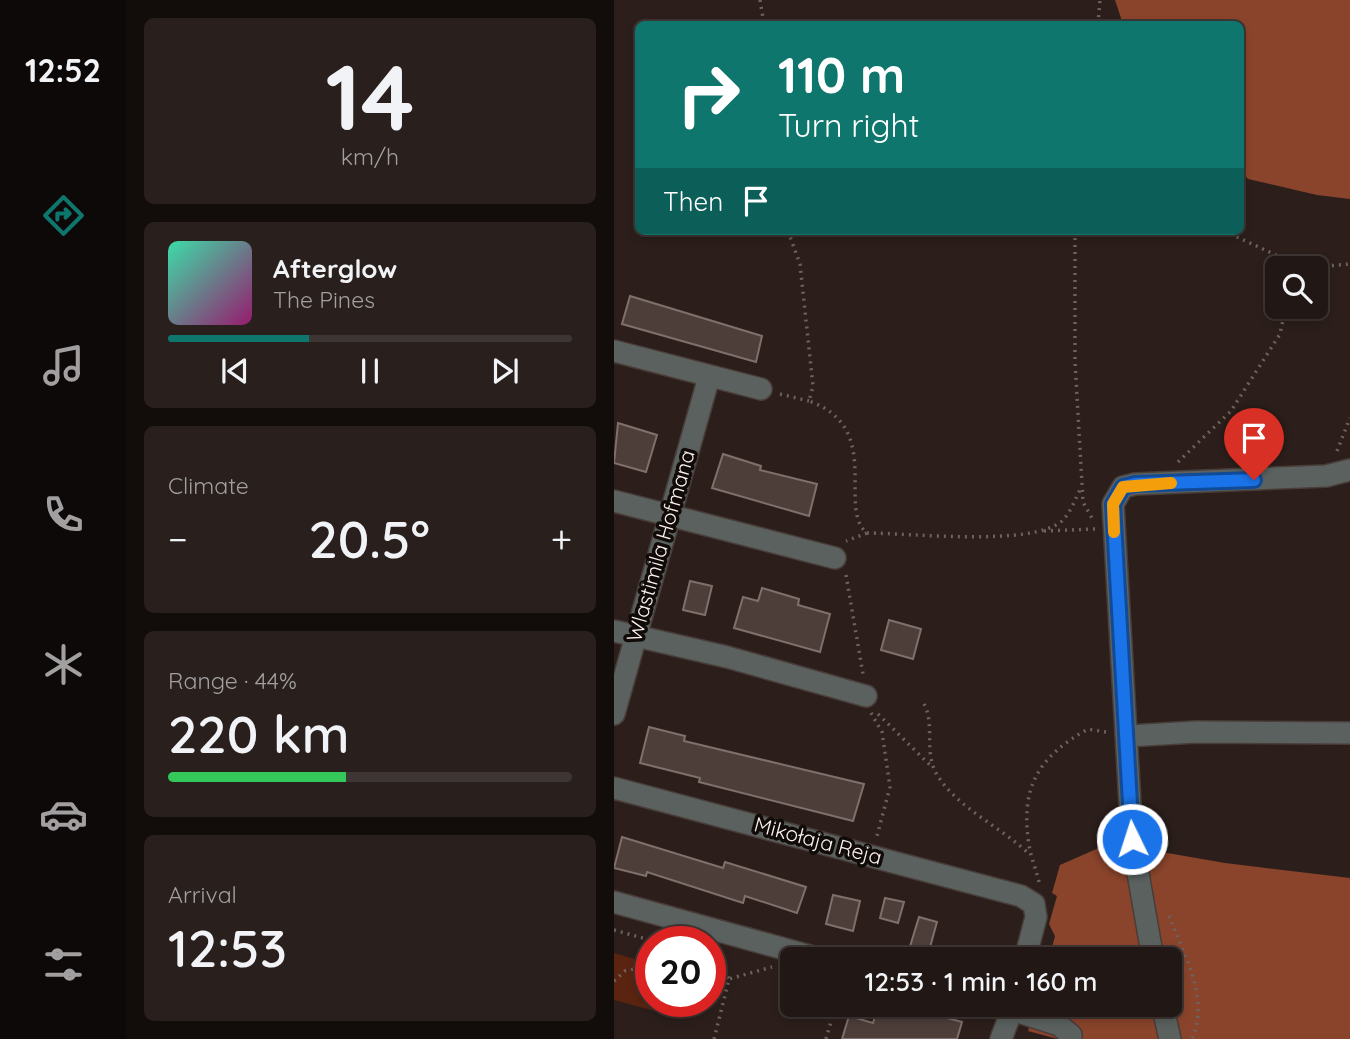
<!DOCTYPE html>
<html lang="en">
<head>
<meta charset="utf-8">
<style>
	body { margin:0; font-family:Quicksand,sans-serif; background:#29201d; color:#f1f3f6; height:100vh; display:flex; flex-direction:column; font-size:26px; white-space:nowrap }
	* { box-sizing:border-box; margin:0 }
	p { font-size:23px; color:#a29fa0 }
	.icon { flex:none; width:38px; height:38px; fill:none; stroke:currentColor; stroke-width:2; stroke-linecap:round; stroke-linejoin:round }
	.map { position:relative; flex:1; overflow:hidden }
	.sheet { display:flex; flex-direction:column; gap:18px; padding:18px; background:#120d0b; width:488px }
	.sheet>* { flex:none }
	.hud { position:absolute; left:21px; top:21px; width:609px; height:214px; border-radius:10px; box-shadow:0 4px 10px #0003,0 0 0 2px #3e3634; background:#0f766e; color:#fff; overflow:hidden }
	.buttons { position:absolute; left:651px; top:256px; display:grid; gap:14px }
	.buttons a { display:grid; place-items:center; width:63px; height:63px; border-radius:10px; background:#211714; box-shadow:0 4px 10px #0003,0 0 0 2px #3e3634; font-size:35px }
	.speed { position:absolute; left:21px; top:926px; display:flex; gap:14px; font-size:35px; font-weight:700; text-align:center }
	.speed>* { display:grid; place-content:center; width:91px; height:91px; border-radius:50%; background:#211714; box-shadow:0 4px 10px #0003,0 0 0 2px #3e3634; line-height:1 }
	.speed .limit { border:10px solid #d22; background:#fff; color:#111 }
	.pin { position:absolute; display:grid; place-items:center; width:60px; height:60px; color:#fff; margin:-72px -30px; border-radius:50% 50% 50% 0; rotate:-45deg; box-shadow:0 0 7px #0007 }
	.pin .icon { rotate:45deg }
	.me { position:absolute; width:77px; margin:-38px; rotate:356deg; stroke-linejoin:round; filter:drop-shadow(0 0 5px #0008) }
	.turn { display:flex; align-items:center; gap:24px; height:147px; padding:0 28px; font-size:32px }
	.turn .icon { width:91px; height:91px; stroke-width:2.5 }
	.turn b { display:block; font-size:49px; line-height:60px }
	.then { display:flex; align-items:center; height:66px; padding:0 28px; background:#0003; gap:14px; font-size:26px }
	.big { font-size:52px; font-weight:600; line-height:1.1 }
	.sheet .widget { flex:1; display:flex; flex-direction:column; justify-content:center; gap:10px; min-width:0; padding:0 24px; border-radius:10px; background:#29201d }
	.sheet .dial { align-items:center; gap:0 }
	.dial b { font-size:91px; line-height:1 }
	.song { display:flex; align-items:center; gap:21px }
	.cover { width:84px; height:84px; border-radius:10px; background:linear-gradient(135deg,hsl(160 70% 55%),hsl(320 70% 35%)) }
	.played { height:7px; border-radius:4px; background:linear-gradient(90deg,#0f766e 35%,#3e3634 35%) }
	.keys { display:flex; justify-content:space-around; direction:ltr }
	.heat { display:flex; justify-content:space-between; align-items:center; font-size:38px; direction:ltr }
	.charge { height:10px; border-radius:5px; background:linear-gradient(90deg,#34c759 44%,#3e3634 0) }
	.trip { position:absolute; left:166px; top:947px; width:402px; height:70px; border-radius:10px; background:#211714; box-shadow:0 4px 10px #0003,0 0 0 2px #3e3634; font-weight:600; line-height:70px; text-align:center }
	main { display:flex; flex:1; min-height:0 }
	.tabs { display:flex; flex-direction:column; width:126px; justify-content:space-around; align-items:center; background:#0d0908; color:#a29fa0 }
	.tabs .icon { width:49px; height:49px }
	.tabs .current { color:#0f766e }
	.tabs b { font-size:32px; color:#f1f3f6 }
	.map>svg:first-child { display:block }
</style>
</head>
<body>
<main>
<nav class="tabs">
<b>12:52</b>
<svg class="icon current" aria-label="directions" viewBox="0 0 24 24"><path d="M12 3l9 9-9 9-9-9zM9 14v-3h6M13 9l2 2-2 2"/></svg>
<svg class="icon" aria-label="music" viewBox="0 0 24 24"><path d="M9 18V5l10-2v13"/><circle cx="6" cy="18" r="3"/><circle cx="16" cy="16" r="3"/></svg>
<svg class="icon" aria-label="phone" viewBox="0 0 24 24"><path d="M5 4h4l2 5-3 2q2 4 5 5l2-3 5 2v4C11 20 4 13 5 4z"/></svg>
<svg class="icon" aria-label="climate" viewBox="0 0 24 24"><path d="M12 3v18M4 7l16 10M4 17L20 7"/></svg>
<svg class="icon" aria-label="car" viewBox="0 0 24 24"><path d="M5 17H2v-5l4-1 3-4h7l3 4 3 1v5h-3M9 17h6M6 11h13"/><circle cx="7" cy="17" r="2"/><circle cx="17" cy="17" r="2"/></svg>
<svg class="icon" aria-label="filters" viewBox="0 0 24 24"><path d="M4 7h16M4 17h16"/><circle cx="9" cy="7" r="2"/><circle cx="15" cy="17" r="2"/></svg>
</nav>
<section class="sheet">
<div class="widget dial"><b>14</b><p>km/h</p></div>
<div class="widget">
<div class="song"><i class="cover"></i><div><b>Afterglow</b><p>The Pines</p></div></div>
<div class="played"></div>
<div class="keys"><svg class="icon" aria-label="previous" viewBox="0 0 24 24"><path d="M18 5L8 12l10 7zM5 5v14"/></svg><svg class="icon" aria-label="pause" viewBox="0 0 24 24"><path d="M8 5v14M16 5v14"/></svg><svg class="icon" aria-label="next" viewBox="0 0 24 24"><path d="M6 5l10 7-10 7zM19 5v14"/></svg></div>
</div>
<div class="widget"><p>Climate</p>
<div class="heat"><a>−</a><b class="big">20.5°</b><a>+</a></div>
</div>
<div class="widget"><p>Range · 44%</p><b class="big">220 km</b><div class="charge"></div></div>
<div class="widget"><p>Arrival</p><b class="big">12:53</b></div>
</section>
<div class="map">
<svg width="736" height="1039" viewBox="0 0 736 1039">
	<rect width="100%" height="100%" fill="#2c1f1b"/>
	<!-- green -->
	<polygon fill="#5a2410" points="0,953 37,964 37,1001 56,1001 52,1014 0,1000"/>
	<!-- forest -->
	<g fill="#8a442b">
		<polygon points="501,0 736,0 736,199 703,195 634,179 627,171 626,24 509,24"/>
		<polygon points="496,843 611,863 736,878 736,1039 444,1039 414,1031 422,1005 556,1004 556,959 435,959 441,936 435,924 443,896 438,893 446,865"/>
	</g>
	<!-- building -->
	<g fill="#4d3e3a" stroke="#80706b" stroke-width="2">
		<polygon points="16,296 148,336 142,362 8,324"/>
		<polygon points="4,423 43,435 32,472 0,463"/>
		<polygon points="109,454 147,466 146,470 203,484 195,516 98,488"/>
		<polygon points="76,581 98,586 91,615 69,610"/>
		<polygon points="148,588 185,599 184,605 216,614 206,652 120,628 129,597 144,601"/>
		<polygon points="275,620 307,629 299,659 267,650"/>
		<polygon points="35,727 71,736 70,741 250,784 239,821 85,782 86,778 26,763"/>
		<polygon points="8,837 109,868 111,862 192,887 183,913 131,896 129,903 33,872 32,876 0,868"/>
		<polygon points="219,895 246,901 239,931 212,924"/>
		<polygon points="271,898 290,902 284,923 266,918"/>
		<polygon points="305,917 323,922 313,958 294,953"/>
		<polygon points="264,1007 302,1018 304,1010 348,1022 343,1039 228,1039 235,1016 259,1023"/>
	</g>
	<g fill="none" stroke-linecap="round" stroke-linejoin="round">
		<!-- minor casing -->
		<g stroke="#493d39" stroke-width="24">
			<g id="minor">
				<polyline points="0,351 147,389"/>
				<polyline points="0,501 221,558"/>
				<polyline points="0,631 113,657 252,696"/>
				<polyline points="0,714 95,377"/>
				<polyline points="514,736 582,732 736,733"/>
				<polyline points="0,788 407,896 420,904 422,917 411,959"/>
				<polyline points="0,902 207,959"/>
				<polyline points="539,959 518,839 499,504 509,487 521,484 712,476 736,470"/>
				<polyline points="372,1004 398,1010 399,1004"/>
				<polyline points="548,1004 556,1039"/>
				<polyline points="387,1039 398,1010 445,1025 457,1035 457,1039"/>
			</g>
		</g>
		<!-- path -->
		<g stroke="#6e625e" stroke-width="3.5" stroke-dasharray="2 5" stroke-linecap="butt">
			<polyline points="146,0 150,24"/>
			<polyline points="484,24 486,0"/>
			<path d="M174,231L186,264L199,386L195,401C271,428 222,508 253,533L232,541"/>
			<polyline points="461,231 461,361 469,502 479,520"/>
			<polyline points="610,231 690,268"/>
			<polyline points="690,268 736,264"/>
			<polyline points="166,394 195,401"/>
			<polyline points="723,451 736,418"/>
			<polyline points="564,462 617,411 666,334 672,306"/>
			<polyline points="430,531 481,529"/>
			<path d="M253,533C296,533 418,547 448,521C457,512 461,499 467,488"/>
			<polyline points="232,575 249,674"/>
			<path d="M310,704C321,724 310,751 322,773C342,808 388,827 416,855"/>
			<polyline points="257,713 268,732 276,787 263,836"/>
			<polyline points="264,714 318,767"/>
			<path d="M425,882C422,869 417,858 415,845C406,787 424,757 474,729L492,732"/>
			<path d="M555,916C570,955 596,999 578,1039"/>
			<polyline points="0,930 43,942"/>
			<polyline points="96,957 103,959 115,979 96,981"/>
			<polyline points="0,981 11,971 37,965"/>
			<polyline points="100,1039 115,979 158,967"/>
			<polyline points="212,1039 222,1004"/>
		</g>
		<!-- minor -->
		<use href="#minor" stroke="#5a615f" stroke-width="21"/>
	</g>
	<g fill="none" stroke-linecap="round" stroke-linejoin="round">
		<!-- route casing -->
		<g stroke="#114b97" stroke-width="18">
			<polyline id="route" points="518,839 499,504 509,487 521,484 640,480"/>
		</g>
		<!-- route -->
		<use href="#route" stroke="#1a73e8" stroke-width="12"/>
		<!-- slow -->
		<polyline stroke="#f59e0b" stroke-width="12" points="500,532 499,504 509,487 557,483"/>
	</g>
	<g text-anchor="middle" stroke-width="7" stroke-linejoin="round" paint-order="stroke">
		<!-- street labels -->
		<g font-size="21" fill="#fbf2ef" stroke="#100b09">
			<text transform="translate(47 546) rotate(-74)" y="7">Wlastimila Hofmana</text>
			<text transform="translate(204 841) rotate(15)" y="7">Mikołaja Reja</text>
		</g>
	</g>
</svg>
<div class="buttons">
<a><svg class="icon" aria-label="search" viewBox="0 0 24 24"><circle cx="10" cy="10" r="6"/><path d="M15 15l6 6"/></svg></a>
</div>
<div class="speed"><div class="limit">20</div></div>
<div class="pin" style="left:640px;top:480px;background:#d93025"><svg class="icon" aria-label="arrive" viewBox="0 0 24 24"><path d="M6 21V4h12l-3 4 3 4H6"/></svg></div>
<svg class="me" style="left:518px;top:839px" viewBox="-20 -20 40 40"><circle r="17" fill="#1a73e8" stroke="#fff" stroke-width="3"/><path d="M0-11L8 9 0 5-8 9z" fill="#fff"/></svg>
<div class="trip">12:53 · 1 min · 160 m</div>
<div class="hud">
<div class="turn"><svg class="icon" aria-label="right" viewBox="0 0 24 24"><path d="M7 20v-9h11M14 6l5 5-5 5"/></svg><div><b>110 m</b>Turn right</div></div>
<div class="then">Then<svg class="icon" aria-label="arrive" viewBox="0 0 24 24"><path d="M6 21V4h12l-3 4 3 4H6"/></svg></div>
</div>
</div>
</main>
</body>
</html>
